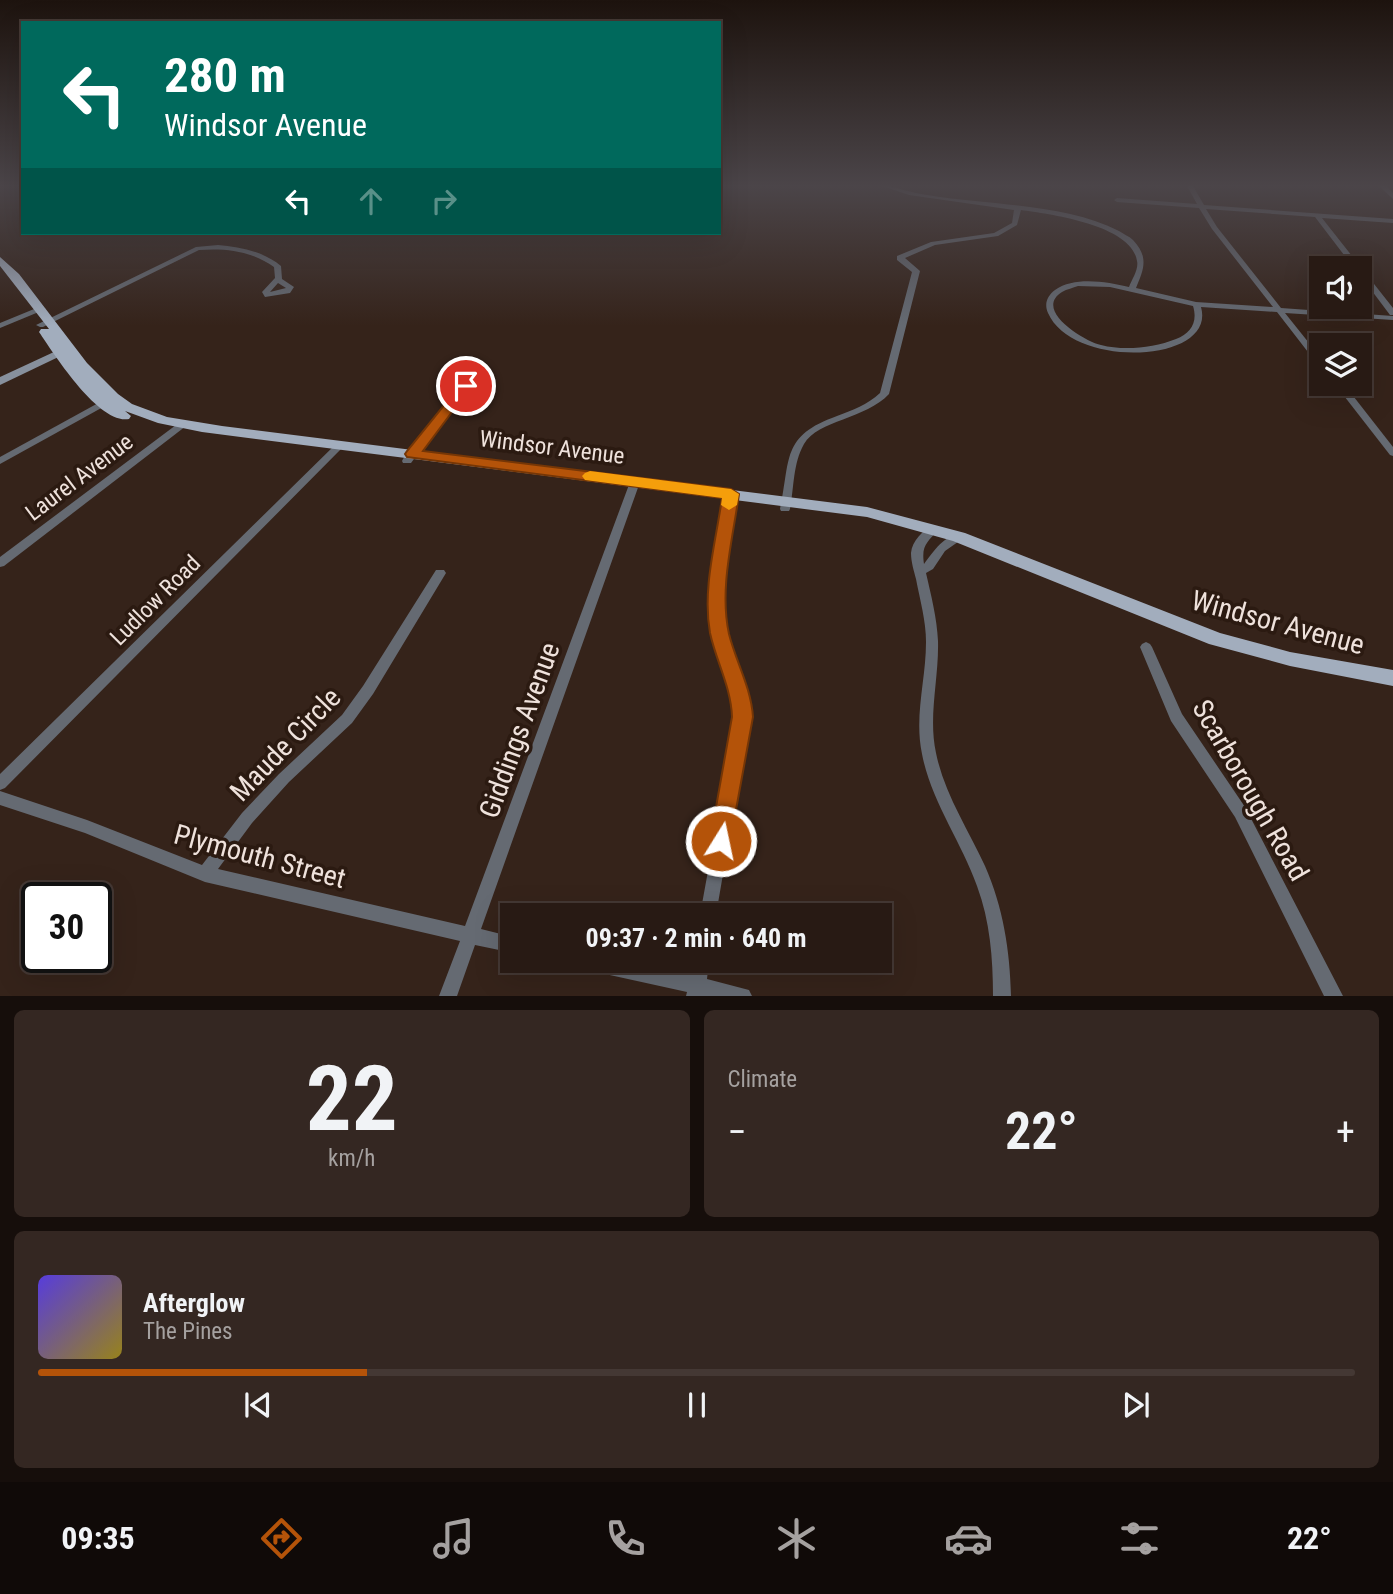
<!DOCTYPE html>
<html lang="en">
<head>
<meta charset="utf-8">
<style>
	body { margin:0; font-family:"Roboto Condensed",sans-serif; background:#342722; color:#f1f3f6; height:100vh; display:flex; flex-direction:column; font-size:26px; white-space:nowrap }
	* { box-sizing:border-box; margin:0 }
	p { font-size:23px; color:#a5a1a0 }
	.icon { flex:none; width:38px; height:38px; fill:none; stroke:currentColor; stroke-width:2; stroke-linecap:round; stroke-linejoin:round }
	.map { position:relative; height:996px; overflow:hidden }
	.side { display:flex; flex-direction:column; gap:14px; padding:14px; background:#160e0b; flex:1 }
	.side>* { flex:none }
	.top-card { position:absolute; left:21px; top:21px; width:700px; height:214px; border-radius:0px; box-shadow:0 7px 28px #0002,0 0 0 2px #443834; background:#00695c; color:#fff; overflow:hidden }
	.tools { position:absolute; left:1309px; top:256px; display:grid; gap:14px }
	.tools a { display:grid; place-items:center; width:63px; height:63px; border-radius:0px; background:#281a14; box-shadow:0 7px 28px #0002,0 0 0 2px #443834; font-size:35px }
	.speed { position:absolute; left:21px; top:882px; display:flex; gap:14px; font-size:35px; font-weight:700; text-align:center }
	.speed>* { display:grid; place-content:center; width:91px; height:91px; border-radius:50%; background:#281a14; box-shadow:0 7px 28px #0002,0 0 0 2px #443834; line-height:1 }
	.speed .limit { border:4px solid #111; border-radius:10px; background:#fff; color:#111 }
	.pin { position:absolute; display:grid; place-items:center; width:60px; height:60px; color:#fff; margin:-30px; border:4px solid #fff; border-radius:50%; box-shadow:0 2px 7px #0007 }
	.me { position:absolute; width:77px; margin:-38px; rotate:10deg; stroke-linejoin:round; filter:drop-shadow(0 0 5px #0008) }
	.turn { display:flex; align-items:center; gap:24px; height:147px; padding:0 28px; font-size:32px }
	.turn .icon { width:91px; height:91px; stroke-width:2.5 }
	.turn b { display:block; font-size:49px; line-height:60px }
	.lanes { display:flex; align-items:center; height:66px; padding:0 28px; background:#0003; justify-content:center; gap:35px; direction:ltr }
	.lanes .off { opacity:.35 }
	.big { font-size:52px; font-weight:700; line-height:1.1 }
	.side .card { flex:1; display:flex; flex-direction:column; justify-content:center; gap:10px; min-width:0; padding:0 24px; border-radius:10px; background:#342722 }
	.side .dial { align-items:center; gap:0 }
	.dial b { font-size:91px; line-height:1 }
	.song { display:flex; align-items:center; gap:21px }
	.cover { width:84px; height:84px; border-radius:10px; background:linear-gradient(135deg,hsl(250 70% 55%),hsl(50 70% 35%)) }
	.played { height:7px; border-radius:4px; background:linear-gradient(90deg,#b45309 25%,#443834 25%) }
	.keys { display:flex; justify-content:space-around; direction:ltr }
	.heat { display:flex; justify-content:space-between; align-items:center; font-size:38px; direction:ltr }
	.side .tiles { flex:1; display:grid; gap:14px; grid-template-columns:1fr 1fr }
	.card:last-child { grid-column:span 2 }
	.trip { position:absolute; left:500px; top:903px; width:392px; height:70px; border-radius:0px; background:#281a14; box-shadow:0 7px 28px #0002,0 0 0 2px #443834; font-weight:700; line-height:70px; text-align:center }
	.dock { display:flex; height:112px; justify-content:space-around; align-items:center; background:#100a08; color:#a5a1a0 }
	.dock .icon { width:49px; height:49px }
	.dock .current { color:#b45309 }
	.dock b { font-size:32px; color:#f1f3f6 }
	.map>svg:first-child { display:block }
</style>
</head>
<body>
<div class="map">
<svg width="1393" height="996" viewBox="0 0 1393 996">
	<rect width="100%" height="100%" fill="#35231a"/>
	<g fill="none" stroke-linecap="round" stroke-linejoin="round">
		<!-- minor -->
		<g fill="#656a72" fill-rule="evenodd">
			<path d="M882,186C892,186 899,189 908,191C918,194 930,195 940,197C996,205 1069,205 1119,231C1123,234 1129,236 1133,240C1149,257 1144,269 1136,288L1196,302L1273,307L1212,229L1199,208L1117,202L1114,200L1117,198L1197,204L1187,186H1193L1204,205L1393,219V223L1322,218L1393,308V315H1390L1360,275V268H1354L1315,217L1206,209L1217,227L1281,308L1393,316V320L1285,313L1321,358V366L1318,365L1277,312L1201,307C1217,363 1073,370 1048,313C1044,304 1047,296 1055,290C1075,276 1107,282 1129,287C1132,279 1139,269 1137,261C1132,225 1050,214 1021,210L1017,225L998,236L935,245L905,258L920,271L889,394C866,419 818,420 804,444C793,463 794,488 790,509L789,511H781L780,509C791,458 781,436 837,416C853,410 867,405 880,393L912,272L897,260V256L931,242L994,233L1012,223L1014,210L909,195ZM1078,286L1110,287L1193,306C1198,322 1191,333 1176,339C1153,348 1124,351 1101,345C1084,341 1033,310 1062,292C1067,289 1073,288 1078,286Z"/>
			<polygon points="1379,186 1386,186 1393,193 1393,199"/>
			<path d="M218,245C240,247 263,251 281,266L282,279L294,287L290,293L265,297L262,292L275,278L274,267C252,251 226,248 199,250L43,327H40L36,325L196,247ZM278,283L286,288L270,292Z"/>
			<polygon points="39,307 42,307 46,309 0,328 0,323"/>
			<path d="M479,380L492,387L489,396L474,401L465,399L456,403L411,463H403L402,461L403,459L450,399L456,396L459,385ZM478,386L483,388L482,392L474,395L465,393L466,389Z"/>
			<polygon points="1334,383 1343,383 1393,447 1393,456 1390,455"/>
			<polygon points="111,396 114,397 116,399 114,401 0,464 0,457"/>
			<polygon points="183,421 188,424 186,426 4,566 0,567 0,557 180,422"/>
			<polygon points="340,442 345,445 343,447 5,788 0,790 0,774 337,443"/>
			<polygon points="635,479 640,482 481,929 513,937 513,953 475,945 457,996 439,996 460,941 205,882 85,833 0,805 0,791 87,820 202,865 242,813 279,774 342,715 363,686 436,570 444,570 446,573 373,694 352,723 289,782 252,823 218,869 465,926 630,482"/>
			<path d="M731,491L736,494C728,540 716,588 726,634C732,662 746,688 750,717L716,915H700L736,717C733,688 719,662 714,633C705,587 717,539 726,494Z"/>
			<path d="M933,525L938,529C928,543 921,544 924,564C934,551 945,533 963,534L965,537L945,551L933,569L926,573C931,595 937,618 938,641C939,679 928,716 936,753C944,793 968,829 985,866C1003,907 1010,950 1011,996H993C993,958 990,921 977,886C961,841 931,801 922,754C914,716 926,680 926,642C926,621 920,600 916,579C914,571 911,562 911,553C912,541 923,530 933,525Z"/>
			<polygon points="1146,642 1150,644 1152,647 1182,714 1245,807 1343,996 1324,996 1235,817 1171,721 1140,647 1142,644"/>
			<polygon points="578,961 624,961 690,975 693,961 709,961 707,979 749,990 752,996 686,996 687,992 587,970 581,967"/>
		</g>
		<!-- secondary -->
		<polygon fill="#87909d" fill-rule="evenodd" points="69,345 73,346 73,350 0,385 0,377"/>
		<!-- primary -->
		<path fill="#a2adbd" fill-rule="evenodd" d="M0,257L19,274L87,363L118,394L132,404L167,417L222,426L867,507L965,533L1220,633L1290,652L1393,670V686L1290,666L1209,644L953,541L867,517L202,432L158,423L125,411L131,416L129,419C99,425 54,354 39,332L41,329H49L0,266Z"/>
	</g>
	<!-- sky -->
	<linearGradient id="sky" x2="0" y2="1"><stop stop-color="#1d130e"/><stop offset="0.57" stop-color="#4b4549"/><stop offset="1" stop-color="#4b4549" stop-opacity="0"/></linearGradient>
	<rect width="1393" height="326" fill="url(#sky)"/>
	<!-- route -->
	<path fill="#b45309" stroke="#753606" stroke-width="2" d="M466,381L472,386L467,391L470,397L458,404L423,451L731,489L739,494C733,538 719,589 729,634C736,662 751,687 753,717L729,848L721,851L713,848L710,841L732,717C731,687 716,661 710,633C702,589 716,541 722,498L407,457L405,454L407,451L449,399L455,395V387Z"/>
	<!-- slow -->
	<polygon fill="#f59e0b" points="590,471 731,489 739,494 737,505 729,510 721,505 722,498 585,480 582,476 585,473"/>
	<g text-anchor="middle" stroke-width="7" stroke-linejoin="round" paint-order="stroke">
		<!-- street labels -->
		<g font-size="23" fill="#efe2dc" stroke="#2b1a11">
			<text transform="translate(552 447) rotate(7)" y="8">Windsor Avenue</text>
			<text transform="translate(79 477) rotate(-37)" y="8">Laurel Avenue</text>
			<text transform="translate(155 600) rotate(-45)" y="8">Ludlow Road</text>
		</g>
		<!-- near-street labels -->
		<g font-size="28" fill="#efe2dc" stroke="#2b1a11">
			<text transform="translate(1278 622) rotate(15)" y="10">Windsor Avenue</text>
			<text transform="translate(519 730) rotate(-70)" y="10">Giddings Avenue</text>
			<text transform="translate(285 744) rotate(-46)" y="10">Maude Circle</text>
			<text transform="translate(1251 790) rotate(60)" y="10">Scarborough Road</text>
			<text transform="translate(260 856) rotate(15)" y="10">Plymouth Street</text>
		</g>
	</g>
</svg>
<div class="tools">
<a><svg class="icon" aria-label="sound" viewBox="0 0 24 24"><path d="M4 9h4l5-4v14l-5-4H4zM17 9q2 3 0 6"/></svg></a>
<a><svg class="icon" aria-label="layers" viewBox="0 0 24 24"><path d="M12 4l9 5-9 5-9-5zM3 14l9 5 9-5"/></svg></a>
</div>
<div class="speed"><div class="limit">30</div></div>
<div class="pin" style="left:466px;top:386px;background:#d93025"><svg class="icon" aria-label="arrive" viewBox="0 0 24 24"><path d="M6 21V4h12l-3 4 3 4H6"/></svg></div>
<svg class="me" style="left:721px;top:841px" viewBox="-20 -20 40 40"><circle r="17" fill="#b45309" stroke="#fff" stroke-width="3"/><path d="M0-11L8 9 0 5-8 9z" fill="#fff"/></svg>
<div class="trip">09:37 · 2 min · 640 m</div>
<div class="top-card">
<div class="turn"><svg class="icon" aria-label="left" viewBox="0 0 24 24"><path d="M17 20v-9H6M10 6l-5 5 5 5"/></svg><div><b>280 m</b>Windsor Avenue</div></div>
<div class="lanes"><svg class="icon" aria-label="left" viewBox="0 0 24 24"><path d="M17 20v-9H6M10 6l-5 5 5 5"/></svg><svg class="icon off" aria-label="ahead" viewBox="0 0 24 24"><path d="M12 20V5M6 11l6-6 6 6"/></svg><svg class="icon off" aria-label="right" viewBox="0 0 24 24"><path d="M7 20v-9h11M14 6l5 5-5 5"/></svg></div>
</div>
</div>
<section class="side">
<div class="tiles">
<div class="card dial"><b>22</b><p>km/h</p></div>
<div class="card"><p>Climate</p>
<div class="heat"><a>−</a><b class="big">22°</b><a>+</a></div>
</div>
<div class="card">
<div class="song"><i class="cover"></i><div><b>Afterglow</b><p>The Pines</p></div></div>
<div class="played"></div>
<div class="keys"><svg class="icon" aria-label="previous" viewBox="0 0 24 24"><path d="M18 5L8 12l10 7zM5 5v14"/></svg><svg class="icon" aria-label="pause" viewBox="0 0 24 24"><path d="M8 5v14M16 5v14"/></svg><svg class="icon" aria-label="next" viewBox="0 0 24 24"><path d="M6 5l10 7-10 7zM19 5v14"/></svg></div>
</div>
</div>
</section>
<nav class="dock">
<b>09:35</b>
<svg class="icon current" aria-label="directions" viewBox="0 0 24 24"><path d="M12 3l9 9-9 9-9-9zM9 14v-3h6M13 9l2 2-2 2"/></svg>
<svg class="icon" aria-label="music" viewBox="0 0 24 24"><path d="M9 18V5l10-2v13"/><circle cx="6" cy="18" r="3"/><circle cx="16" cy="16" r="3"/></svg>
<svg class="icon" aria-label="phone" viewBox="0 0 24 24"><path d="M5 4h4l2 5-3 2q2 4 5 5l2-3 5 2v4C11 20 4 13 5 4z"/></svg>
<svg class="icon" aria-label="climate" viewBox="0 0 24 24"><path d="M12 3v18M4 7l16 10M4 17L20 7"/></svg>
<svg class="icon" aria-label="car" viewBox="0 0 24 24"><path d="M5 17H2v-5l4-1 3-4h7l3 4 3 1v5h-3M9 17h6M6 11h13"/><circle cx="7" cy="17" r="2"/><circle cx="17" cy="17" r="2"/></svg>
<svg class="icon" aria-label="filters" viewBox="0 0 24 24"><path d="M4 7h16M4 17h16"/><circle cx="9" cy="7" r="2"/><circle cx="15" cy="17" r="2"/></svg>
<b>22°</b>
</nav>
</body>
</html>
